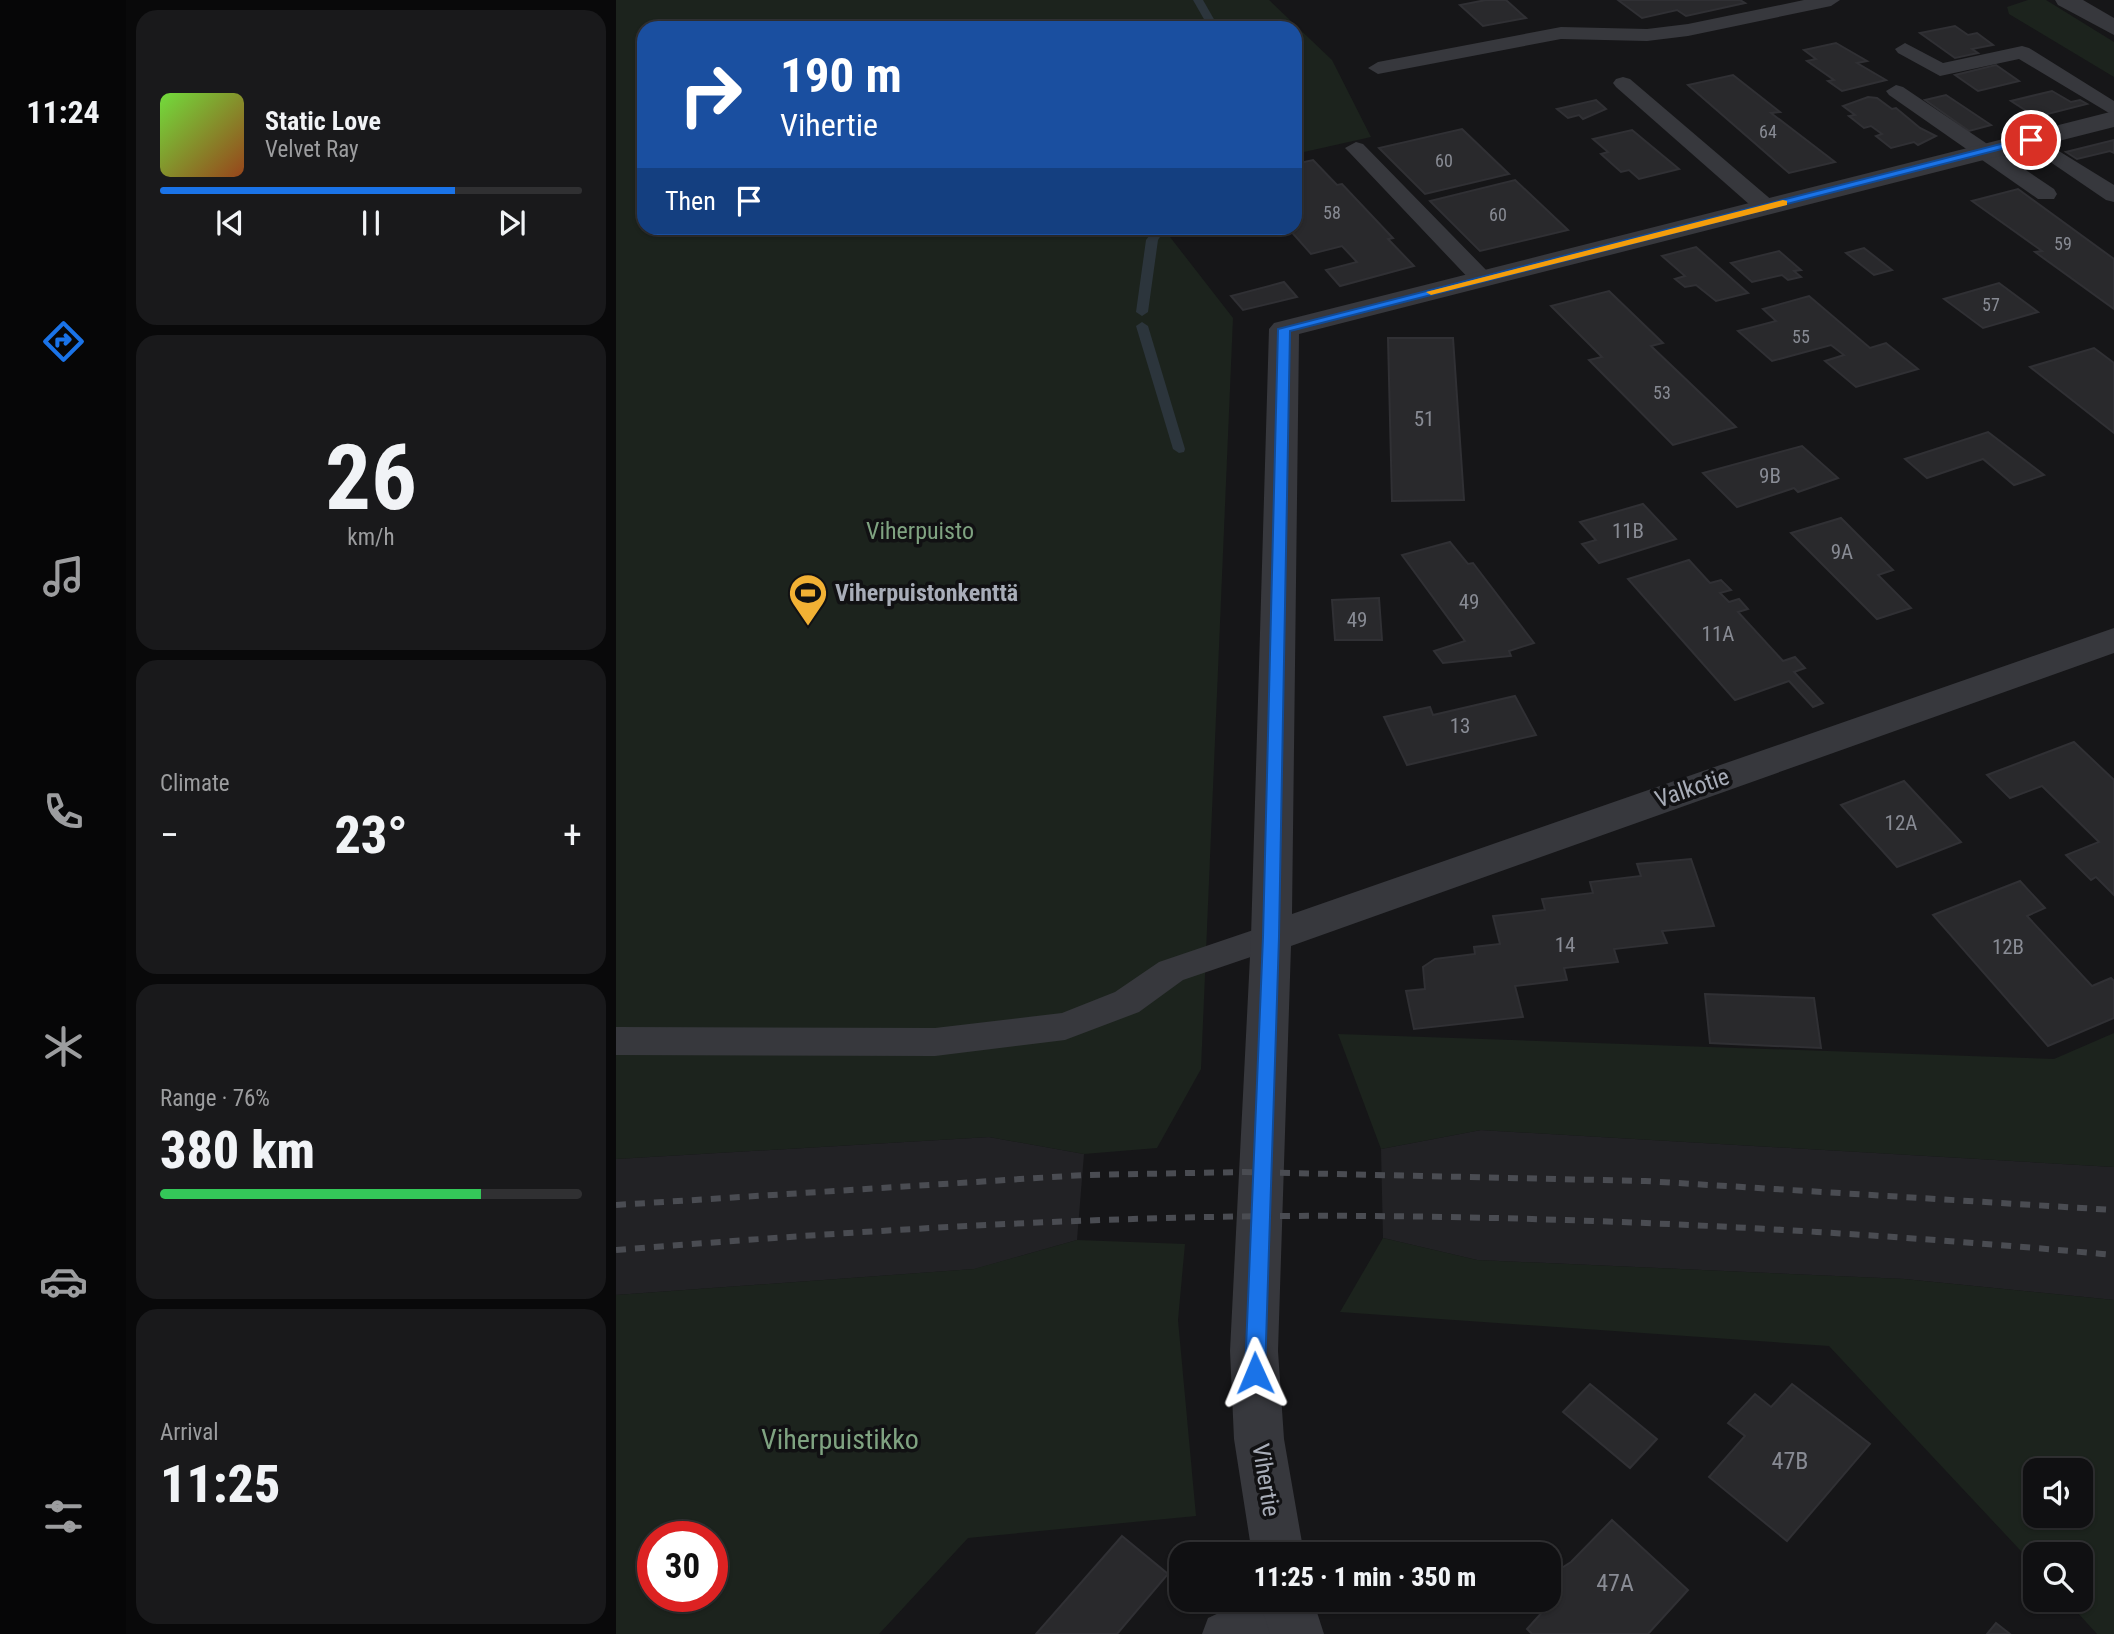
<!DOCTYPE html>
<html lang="en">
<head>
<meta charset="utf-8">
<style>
	body { margin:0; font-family:"Roboto Condensed",sans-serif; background:#19191b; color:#f1f3f6; height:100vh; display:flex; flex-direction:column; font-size:26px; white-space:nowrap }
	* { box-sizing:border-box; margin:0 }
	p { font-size:23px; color:#9c9d9f }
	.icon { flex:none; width:38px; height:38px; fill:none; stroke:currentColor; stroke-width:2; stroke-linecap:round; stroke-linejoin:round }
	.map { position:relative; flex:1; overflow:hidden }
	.drawer { display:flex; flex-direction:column; gap:10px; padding:10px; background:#09090a; width:490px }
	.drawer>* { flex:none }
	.banner { position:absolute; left:21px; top:21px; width:665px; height:214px; border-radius:21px; box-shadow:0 2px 5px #0004,0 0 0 2px #303032; background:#1a4fa0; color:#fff; overflow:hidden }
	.tools { position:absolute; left:1407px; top:1458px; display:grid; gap:14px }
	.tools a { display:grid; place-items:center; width:70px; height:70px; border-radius:14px; background:#101012; box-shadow:0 2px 5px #0004,0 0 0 2px #303032; font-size:35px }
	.speed { position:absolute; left:21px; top:1521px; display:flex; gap:14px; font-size:35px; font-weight:700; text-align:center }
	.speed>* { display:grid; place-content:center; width:91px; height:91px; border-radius:50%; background:#101012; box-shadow:0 2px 5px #0004,0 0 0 2px #303032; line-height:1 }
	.speed .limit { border:10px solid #d22; background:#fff; color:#111 }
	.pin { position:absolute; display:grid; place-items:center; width:60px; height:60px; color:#fff; margin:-30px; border:4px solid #fff; border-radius:50%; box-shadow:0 2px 7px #0007 }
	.me { position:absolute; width:77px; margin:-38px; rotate:359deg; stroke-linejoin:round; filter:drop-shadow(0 0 5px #0008) }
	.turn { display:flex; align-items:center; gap:24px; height:147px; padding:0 28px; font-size:32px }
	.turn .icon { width:91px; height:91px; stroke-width:2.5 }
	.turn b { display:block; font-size:49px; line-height:60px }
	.then { display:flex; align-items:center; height:66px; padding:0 28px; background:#0003; gap:14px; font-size:26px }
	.big { font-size:52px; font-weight:800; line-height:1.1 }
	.drawer .widget { flex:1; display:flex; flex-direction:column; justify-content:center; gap:10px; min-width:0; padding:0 24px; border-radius:21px; background:#19191b }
	.drawer .dial { align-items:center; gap:0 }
	.dial b { font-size:91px; line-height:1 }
	.song { display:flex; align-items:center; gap:21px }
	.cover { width:84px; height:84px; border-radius:10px; background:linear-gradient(135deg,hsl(100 70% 55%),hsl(20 70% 35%)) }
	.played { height:7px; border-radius:4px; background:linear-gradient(90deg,#1a73e8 70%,#303032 70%) }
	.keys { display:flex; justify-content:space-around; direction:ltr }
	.heat { display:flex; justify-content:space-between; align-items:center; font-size:38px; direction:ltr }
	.charge { height:10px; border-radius:5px; background:linear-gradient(90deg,#34c759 76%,#303032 0) }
	.trip { position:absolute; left:553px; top:1542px; width:392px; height:70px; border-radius:21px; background:#101012; box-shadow:0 2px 5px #0004,0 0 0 2px #303032; font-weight:800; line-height:70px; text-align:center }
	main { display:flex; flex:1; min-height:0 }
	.menu { display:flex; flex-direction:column; width:126px; justify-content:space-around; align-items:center; background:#060607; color:#9c9d9f }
	.menu .icon { width:49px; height:49px }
	.menu .on { color:#1a73e8 }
	.menu b { font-size:32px; color:#f1f3f6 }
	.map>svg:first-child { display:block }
</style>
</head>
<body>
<main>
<nav class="menu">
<b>11:24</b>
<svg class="icon on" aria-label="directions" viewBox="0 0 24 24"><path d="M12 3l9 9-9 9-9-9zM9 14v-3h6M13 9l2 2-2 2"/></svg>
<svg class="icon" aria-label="music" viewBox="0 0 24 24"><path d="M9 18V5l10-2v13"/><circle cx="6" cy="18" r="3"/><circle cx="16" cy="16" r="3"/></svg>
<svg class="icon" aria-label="phone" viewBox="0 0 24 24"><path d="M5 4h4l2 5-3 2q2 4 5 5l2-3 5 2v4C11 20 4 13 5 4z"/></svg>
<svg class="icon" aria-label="climate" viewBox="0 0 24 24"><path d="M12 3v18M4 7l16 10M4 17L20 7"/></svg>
<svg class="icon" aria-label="car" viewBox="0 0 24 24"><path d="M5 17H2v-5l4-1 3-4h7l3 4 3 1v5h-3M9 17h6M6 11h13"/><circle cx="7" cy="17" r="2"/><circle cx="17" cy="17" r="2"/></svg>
<svg class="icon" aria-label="filters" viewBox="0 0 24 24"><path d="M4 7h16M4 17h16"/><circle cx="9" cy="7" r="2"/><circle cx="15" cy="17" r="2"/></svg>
</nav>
<section class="drawer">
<div class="widget">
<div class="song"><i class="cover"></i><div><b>Static Love</b><p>Velvet Ray</p></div></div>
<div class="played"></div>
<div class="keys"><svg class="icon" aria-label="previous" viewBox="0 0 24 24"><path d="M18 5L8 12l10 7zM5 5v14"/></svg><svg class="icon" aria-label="pause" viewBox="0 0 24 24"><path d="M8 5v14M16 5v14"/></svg><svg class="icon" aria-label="next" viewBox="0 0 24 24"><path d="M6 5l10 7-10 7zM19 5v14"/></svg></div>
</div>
<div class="widget dial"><b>26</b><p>km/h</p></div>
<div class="widget"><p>Climate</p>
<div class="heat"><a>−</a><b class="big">23°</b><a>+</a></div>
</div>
<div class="widget"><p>Range · 76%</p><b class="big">380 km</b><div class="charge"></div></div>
<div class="widget"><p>Arrival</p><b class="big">11:25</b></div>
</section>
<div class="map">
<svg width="1498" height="1634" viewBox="0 0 1498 1634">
	<rect width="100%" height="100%" fill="#161618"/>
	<!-- built -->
	<g fill="#222225">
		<polygon points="865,1130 1498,1167 1498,1300 1288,1279 861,1260 767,1238 765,1149"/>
		<polygon points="373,1137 468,1154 461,1240 359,1269 0,1295 0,1159"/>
	</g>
	<!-- green -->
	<g fill="#1c231d" fill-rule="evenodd">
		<polygon points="0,0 653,0 716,60 755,137 679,154 679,28 28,28 28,228 547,228 617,318 585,1069 541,1148 468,1154 373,1137 0,1159"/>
		<polygon points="1412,0 1430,0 1498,42 1498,77 1393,14 1391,7"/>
		<polygon points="1498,1033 1498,1167 865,1130 765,1149 722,1034 1438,1059"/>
		<path d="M767,1238L861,1260L1288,1279L1498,1300V1634H1481L1450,1600H1465V1554H1419V1566L1213,1346L724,1312ZM1419,1470H1465V1516H1419Z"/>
		<path d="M461,1240L569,1244L562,1320L580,1516L352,1538L263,1634H0V1295L358,1269ZM37,1536H96V1596H37Z"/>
	</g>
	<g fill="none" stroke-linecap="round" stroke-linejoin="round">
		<!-- stream -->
		<g fill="#2c353c" fill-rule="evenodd">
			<polygon points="577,0 587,0 603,28 593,28"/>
			<polygon points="539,228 550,228 542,240 532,312 526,316 520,312 530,240"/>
			<polygon points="526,322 532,326 569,449 568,452 563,453 557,449 520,326"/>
		</g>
	</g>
	<!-- building -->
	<g fill="#29292c" stroke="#303034" stroke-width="2">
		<polygon points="870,0 890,0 910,18 867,26 844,5"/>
		<polygon points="1002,0 1124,0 1129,3 1070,16 1061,10 1026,18"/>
		<polygon points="1339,26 1352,35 1361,33 1377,45 1356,49 1362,53 1339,58 1304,33"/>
		<polygon points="1220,43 1251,61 1241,63 1270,80 1226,91 1212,81 1218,80 1191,61 1200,59 1188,50"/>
		<polygon points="1380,65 1403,81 1362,91 1339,75"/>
		<polygon points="1117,75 1164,112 1155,113 1219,162 1173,173 1072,85"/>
		<polygon points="1436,91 1455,102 1464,100 1471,104 1420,117 1395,101"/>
		<polygon points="1330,95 1375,125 1353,131 1309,100"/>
		<polygon points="1252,97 1261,98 1276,109 1280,108 1304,128 1320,136 1302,145 1298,142 1275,148 1260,136 1266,134 1255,126 1248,128 1233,116 1239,115 1227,106"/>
		<polygon points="980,100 990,109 967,119 963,115 952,118 941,109"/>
		<polygon points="846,129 893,174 809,194 763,148"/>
		<polygon points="1016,130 1063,169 1023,179 1013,170 1005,172 985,154 992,152 977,139"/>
		<polygon points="1498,140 1498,153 1494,151 1461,159 1450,152"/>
		<polygon points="697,160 721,185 726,184 777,238 772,239 798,266 724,286 710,270 741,262 726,246 695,254 672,228 679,228 679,198 682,197 679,194 679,164"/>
		<polygon points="899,180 952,230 864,251 814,201"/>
		<polygon points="1402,189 1498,259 1498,309 1419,252 1426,251 1356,201"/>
		<polygon points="1080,247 1132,293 1100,301 1080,285 1069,287 1059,279 1069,276 1046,256"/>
		<polygon points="1248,248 1276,270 1258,275 1230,253"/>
		<polygon points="1163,251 1185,270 1178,271 1185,277 1172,280 1166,275 1136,282 1115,263"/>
		<polygon points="668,282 681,297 627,310 615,296"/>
		<polygon points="1383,283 1422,312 1367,328 1328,299"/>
		<polygon points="993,291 1047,343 1035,346 1120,427 1057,445 973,360 986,357 935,306"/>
		<polygon points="1193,296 1254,348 1270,343 1302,369 1240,387 1209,361 1228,355 1215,345 1156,361 1122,331 1160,321 1147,309"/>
		<polygon points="772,338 837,338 848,500 776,501"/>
		<polygon points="1478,348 1498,363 1498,433 1414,367"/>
		<polygon points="1372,432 1428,475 1398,485 1367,459 1311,478 1289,459"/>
		<polygon points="1186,446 1222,478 1182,492 1178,488 1121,507 1087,473"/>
		<polygon points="1027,504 1060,539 983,563 966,544 980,540 964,522"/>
		<polygon points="1225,518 1277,570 1262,575 1295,608 1261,619 1175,533"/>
		<polygon points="834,542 852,564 857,563 918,643 893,651 895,656 827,663 818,651 849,641 786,555"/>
		<polygon points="1073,560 1094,583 1105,580 1115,590 1104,593 1113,602 1123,599 1132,609 1122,612 1167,661 1179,657 1189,668 1178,672 1207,703 1197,707 1173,681 1119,700 1012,579"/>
		<polygon points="763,598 766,640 719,640 716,600"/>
		<polygon points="899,696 920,735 791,765 768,717 814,707 817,715"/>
		<polygon points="1458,742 1498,780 1498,895 1480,877 1475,880 1450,855 1483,842 1426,786 1394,798 1371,775"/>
		<polygon points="1288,781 1345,842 1281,867 1225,805"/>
		<polygon points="1075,859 1098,926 1046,931 1051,943 998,949 1002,962 948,968 951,980 899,986 907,1017 798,1029 790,991 809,989 807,967 819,959 859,954 858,947 884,944 877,916 929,910 926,899 977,893 974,882 1025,876 1021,864"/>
		<polygon points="1404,881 1429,908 1411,916 1476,986 1495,978 1498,981 1498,1018 1432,1046 1317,915"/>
		<polygon points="1089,994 1198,998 1205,1048 1094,1043"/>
		<polygon points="974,1384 1041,1439 1014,1468 947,1412"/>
		<polygon points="1176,1384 1254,1444 1171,1541 1093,1477 1129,1436 1112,1423 1139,1394 1155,1407"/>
		<polygon points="996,1520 1072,1590 1032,1634 916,1634 911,1629 938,1599 933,1594 933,1576 955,1562"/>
		<polygon points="506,1536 552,1574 501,1634 420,1634"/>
		<polygon points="1380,1623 1394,1634 1371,1634"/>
	</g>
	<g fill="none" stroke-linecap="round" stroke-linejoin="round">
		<!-- service -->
		<g fill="#37383d" fill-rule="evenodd">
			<polygon points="1188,0 1224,0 1215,6 1072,36 1031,41 945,39 762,74 752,68 762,62 945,27 1031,29 1072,24"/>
			<polygon points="1289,43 1327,63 1406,46 1413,48 1498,101 1498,116 1403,59 1324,76 1282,53 1279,49"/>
			<polygon points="1007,77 1014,79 1158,202 1161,207 1158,212 1142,212 1000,87 997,83 1000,79"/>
			<polygon points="1280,85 1287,87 1438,189 1441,194 1438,199 1422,199 1273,95 1270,91"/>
			<polygon points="1415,134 1498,185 1498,202 1490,200 1408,144 1405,140 1408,136"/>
			<polygon points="740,142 747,144 874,274 878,279 874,284 858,284 733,152 729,148"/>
			<polygon points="655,924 667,928 672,937 667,946 567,980 523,1012 449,1040 319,1056 0,1055 0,1027 319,1028 446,1013 499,992 543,962"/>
			<polygon points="631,1600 691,1600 693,1603 686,1618 655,1634 586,1634 592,1618"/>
		</g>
		<!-- minor -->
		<g fill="#37383d" fill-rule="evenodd">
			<polygon points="1498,111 1498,127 683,334 676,914 1498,628 1498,653 675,946 662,1351 668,1439 688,1554 636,1554 618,1439 614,1351 635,937 653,329 658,323"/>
			<polygon points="643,1600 697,1600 708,1634 654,1634"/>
		</g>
		<!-- tertiary -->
		<polygon fill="#37383d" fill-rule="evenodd" points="1439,0 1467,0 1498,18 1498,35 1442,5"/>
		<!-- rail -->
		<g stroke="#4a4c52" stroke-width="6" stroke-dasharray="10 9" stroke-linecap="butt">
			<polyline points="0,1205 468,1175 629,1172 1029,1181 1498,1210"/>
			<path d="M0,1250C250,1230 501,1214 753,1216C1002,1218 1250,1232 1498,1255"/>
		</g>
	</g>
	<!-- route -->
	<polygon fill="#1a73e8" stroke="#114b97" stroke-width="2" points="1412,137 1421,140 674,331 663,937 649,1373 646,1379 639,1382 632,1379 629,1373 647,937 662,329"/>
	<!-- slow -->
	<polygon fill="#f59e0b" points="1167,200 1171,201 1171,205 815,295 810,292"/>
	<!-- icons -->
	<defs>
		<g id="stadium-pin" transform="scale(2.0125)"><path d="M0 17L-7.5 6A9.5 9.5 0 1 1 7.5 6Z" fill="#f2b134" stroke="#111113"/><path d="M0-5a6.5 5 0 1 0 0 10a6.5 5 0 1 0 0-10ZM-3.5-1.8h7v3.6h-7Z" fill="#111"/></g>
	</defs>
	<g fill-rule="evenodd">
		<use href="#stadium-pin" x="192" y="593"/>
	</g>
	<g text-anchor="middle" stroke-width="7" stroke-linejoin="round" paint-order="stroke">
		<!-- far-number labels -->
		<g font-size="18" fill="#888b94">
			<text x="1152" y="138">64</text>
			<text x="828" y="167">60</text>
			<text x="716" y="219">58</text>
			<text x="882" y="221">60</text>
			<text x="1447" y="250">59</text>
			<text x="1375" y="311">57</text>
			<text x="1185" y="343">55</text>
			<text x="1046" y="399">53</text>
		</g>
		<!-- number labels -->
		<g font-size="21" fill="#888b94">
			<text x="808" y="426">51</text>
			<text x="1154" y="483">9B</text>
			<text x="1012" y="538">11B</text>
			<text x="1226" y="559">9A</text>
			<text x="853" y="609">49</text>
			<text x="741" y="627">49</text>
			<text x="1102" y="641">11A</text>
			<text x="844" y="733">13</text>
			<text x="1285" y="830">12A</text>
			<text x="949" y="952">14</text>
			<text x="1392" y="954">12B</text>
		</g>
		<!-- park labels -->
		<g font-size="24" fill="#7fa381" stroke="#111113">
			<text x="304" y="539">Viherpuisto</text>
		</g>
		<!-- poi labels -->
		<g font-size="24" font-weight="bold" fill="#a8adb8" stroke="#111113" text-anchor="start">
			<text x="219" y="601">Viherpuistonkenttä</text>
		</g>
		<!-- street labels -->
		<g font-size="24" fill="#a8adb8" stroke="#111113">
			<text transform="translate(1076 788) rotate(-19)" y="8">Valkotie</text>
			<text transform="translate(650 1480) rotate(81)" y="8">Vihertie</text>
		</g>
		<!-- near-number labels -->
		<g font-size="24" fill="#888b94">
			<text x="1174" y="1469">47B</text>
			<text x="999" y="1591">47A</text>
		</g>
		<!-- near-park labels -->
		<g font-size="28" fill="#7fa381" stroke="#111113">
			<text x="224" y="1449">Viherpuistikko</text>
		</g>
	</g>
</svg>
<div class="tools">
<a><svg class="icon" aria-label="sound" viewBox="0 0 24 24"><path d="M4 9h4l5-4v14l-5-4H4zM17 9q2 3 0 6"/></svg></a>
<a><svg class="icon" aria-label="search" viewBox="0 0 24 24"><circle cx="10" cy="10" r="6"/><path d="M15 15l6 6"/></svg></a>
</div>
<div class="speed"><div class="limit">30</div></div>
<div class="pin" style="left:1415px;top:140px;background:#d93025"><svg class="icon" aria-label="arrive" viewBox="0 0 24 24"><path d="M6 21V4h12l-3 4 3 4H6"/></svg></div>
<svg class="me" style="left:639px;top:1373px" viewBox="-20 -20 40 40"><path d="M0-17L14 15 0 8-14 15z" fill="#1a73e8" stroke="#fff" stroke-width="4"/></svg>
<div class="trip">11:25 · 1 min · 350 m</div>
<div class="banner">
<div class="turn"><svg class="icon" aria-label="right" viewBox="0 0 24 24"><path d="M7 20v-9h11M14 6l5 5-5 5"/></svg><div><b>190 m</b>Vihertie</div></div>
<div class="then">Then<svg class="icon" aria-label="arrive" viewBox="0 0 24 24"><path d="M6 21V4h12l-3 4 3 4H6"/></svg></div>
</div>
</div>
</main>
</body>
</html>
